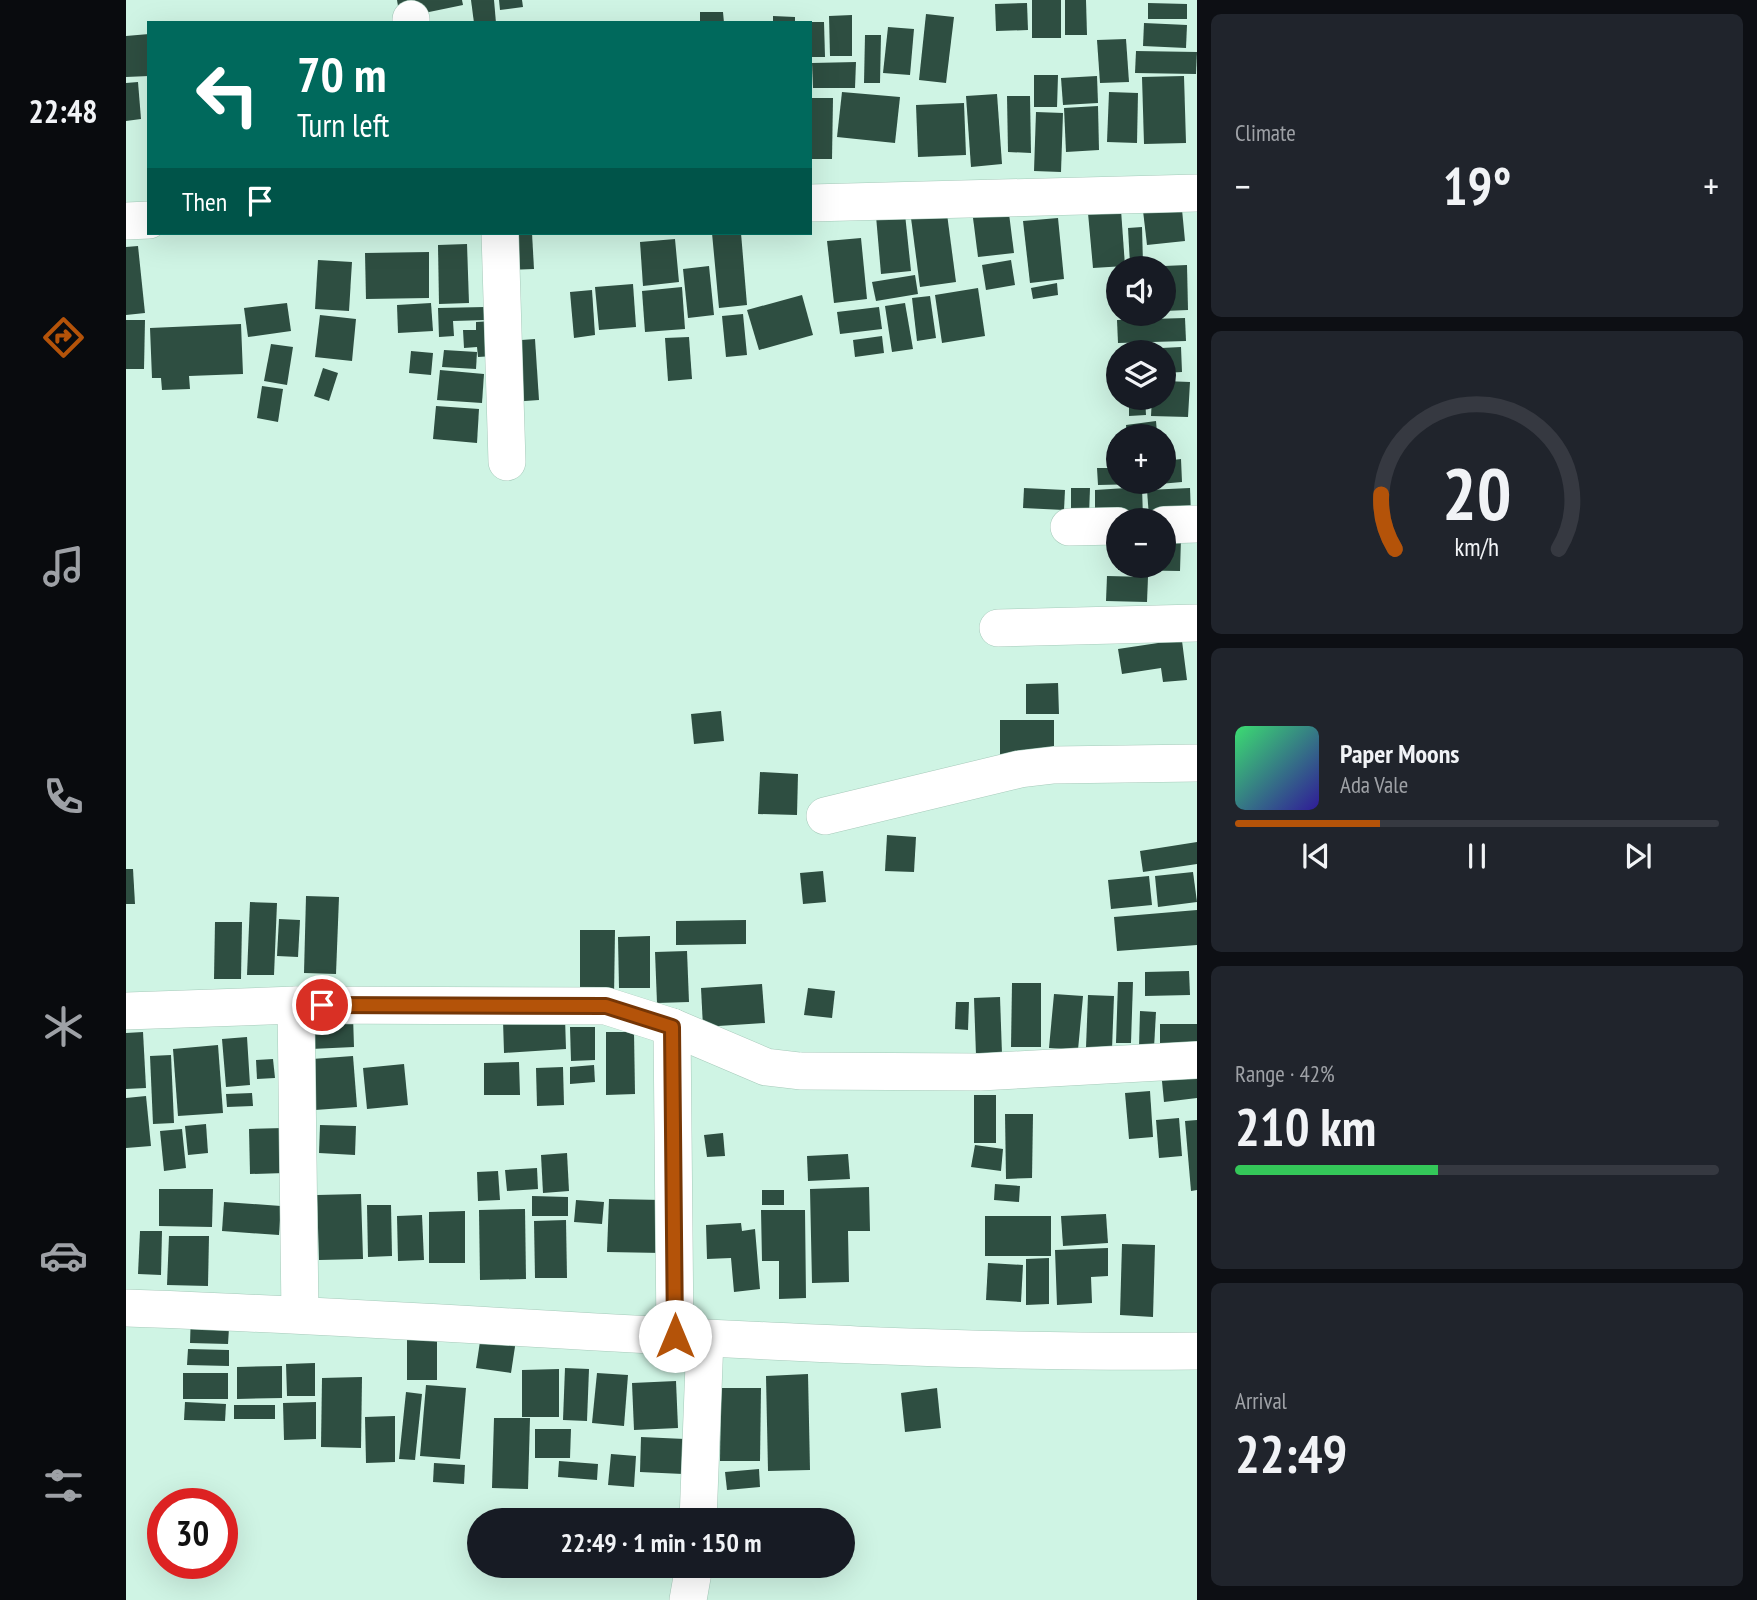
<!DOCTYPE html>
<html lang="en">
<head>
<meta charset="utf-8">
<style>
	body { margin:0; font-family:"PT Sans Narrow",sans-serif; background:#20242c; color:#f1f3f6; height:100vh; display:flex; flex-direction:column; font-size:26px; white-space:nowrap }
	* { box-sizing:border-box; margin:0 }
	p { font-size:23px; color:#9ea1a6 }
	.icon { flex:none; width:38px; height:38px; fill:none; stroke:currentColor; stroke-width:2; stroke-linecap:round; stroke-linejoin:round }
	.map { position:relative; flex:1; overflow:hidden }
	.details { display:flex; flex-direction:column; gap:14px; padding:14px; background:#0d0f14; width:560px }
	.details>* { flex:none }
	.guide { position:absolute; left:21px; top:21px; width:665px; height:214px; border-radius:0px; box-shadow:0 7px 28px #0002; background:#00695c; color:#fff; overflow:hidden }
	.tools { position:absolute; left:980px; top:256px; display:grid; gap:14px }
	.tools a { display:grid; place-items:center; width:70px; height:70px; border-radius:50%; background:#171b24; box-shadow:0 7px 28px #0002; font-size:35px }
	.speed { position:absolute; left:21px; top:1488px; display:flex; gap:14px; font-size:35px; font-weight:700; text-align:center }
	.speed>* { display:grid; place-content:center; width:91px; height:91px; border-radius:50%; background:#171b24; box-shadow:0 7px 28px #0002; line-height:1 }
	.speed .limit { border:10px solid #d22; background:#fff; color:#111 }
	.pin { position:absolute; display:grid; place-items:center; width:60px; height:60px; color:#fff; margin:-30px; border:4px solid #fff; border-radius:50%; box-shadow:0 2px 7px #0007 }
	.me { position:absolute; width:77px; margin:-38px; rotate:0deg; stroke-linejoin:round; filter:drop-shadow(0 0 5px #0008) }
	.turn { display:flex; align-items:center; gap:24px; height:147px; padding:0 35px; font-size:32px }
	.turn .icon { width:91px; height:91px; stroke-width:2.5 }
	.turn b { display:block; font-size:49px; line-height:60px }
	.then { display:flex; align-items:center; height:66px; padding:0 35px; background:#0003; gap:14px; font-size:26px }
	.big { font-size:52px; font-weight:700; line-height:1.1 }
	.details .widget { flex:1; display:flex; flex-direction:column; justify-content:center; gap:10px; min-width:0; padding:0 24px; border-radius:10px; background:#20242c }
	.details .dial { align-items:center; gap:0 }
	.dial svg { height:182px; overflow:visible; fill:none; stroke:#363941; stroke-width:7; stroke-linecap:round; text-anchor:middle }
	.dial text { fill:#f1f3f6; stroke:none }
	.song { display:flex; align-items:center; gap:21px }
	.cover { width:84px; height:84px; border-radius:10px; background:linear-gradient(135deg,hsl(140 70% 55%),hsl(250 70% 35%)) }
	.played { height:7px; border-radius:4px; background:linear-gradient(90deg,#b45309 30%,#363941 30%) }
	.keys { display:flex; justify-content:space-around; direction:ltr }
	.heat { display:flex; justify-content:space-between; align-items:center; font-size:38px; direction:ltr }
	.charge { height:10px; border-radius:5px; background:linear-gradient(90deg,#34c759 42%,#363941 0) }
	.trip { position:absolute; left:341px; top:1508px; width:388px; height:70px; border-radius:35px; background:#171b24; box-shadow:0 7px 28px #0002; font-weight:700; line-height:70px; text-align:center }
	main { display:flex; flex:1; min-height:0 }
	.menu { display:flex; flex-direction:column; width:126px; justify-content:space-around; align-items:center; background:#090b0e; color:#9ea1a6 }
	.menu .icon { width:49px; height:49px }
	.menu .selected { color:#b45309 }
	.menu b { font-size:32px; color:#f1f3f6 }
	.map>svg:first-child { display:block }
</style>
</head>
<body>
<main>
<nav class="menu">
<b>22:48</b>
<svg class="icon selected" aria-label="directions" viewBox="0 0 24 24"><path d="M12 3l9 9-9 9-9-9zM9 14v-3h6M13 9l2 2-2 2"/></svg>
<svg class="icon" aria-label="music" viewBox="0 0 24 24"><path d="M9 18V5l10-2v13"/><circle cx="6" cy="18" r="3"/><circle cx="16" cy="16" r="3"/></svg>
<svg class="icon" aria-label="phone" viewBox="0 0 24 24"><path d="M5 4h4l2 5-3 2q2 4 5 5l2-3 5 2v4C11 20 4 13 5 4z"/></svg>
<svg class="icon" aria-label="climate" viewBox="0 0 24 24"><path d="M12 3v18M4 7l16 10M4 17L20 7"/></svg>
<svg class="icon" aria-label="car" viewBox="0 0 24 24"><path d="M5 17H2v-5l4-1 3-4h7l3 4 3 1v5h-3M9 17h6M6 11h13"/><circle cx="7" cy="17" r="2"/><circle cx="17" cy="17" r="2"/></svg>
<svg class="icon" aria-label="filters" viewBox="0 0 24 24"><path d="M4 7h16M4 17h16"/><circle cx="9" cy="7" r="2"/><circle cx="15" cy="17" r="2"/></svg>
</nav>
<div class="map">
<svg width="1071" height="1600" viewBox="0 0 1071 1600">
	<rect width="100%" height="100%" fill="#cff4e4"/>
	<!-- building -->
	<g fill="#2e4e41">
		<polygon points="271,0 336,0 337,5 274,18"/>
		<polygon points="345,0 368,0 370,23 348,23"/>
		<polygon points="373,0 396,0 397,7 374,10"/>
		<rect x="906" y="0" width="29" height="38"/>
		<polygon points="939,0 960,0 961,35 939,35"/>
		<polygon points="901,3 902,30 870,31 869,4"/>
		<polygon points="1022,3 1061,4 1061,19 1022,19"/>
		<polygon points="574,12 597,12 598,23 574,23"/>
		<polygon points="800,14 828,17 820,83 793,80"/>
		<polygon points="726,15 726,56 704,56 703,16"/>
		<polygon points="647,16 669,17 669,23 647,23"/>
		<polygon points="698,22 699,57 684,57 684,22"/>
		<polygon points="1018,23 1061,25 1060,48 1017,46"/>
		<polygon points="762,27 788,29 784,75 757,73"/>
		<polygon points="23,34 23,76 0,77 0,36"/>
		<polygon points="739,35 755,35 754,83 738,83"/>
		<polygon points="1000,39 1003,82 974,83 971,40"/>
		<polygon points="1010,51 1071,52 1070,74 1009,73"/>
		<polygon points="730,62 729,88 687,88 686,63"/>
		<polygon points="908,75 932,75 931,107 908,107"/>
		<polygon points="971,76 972,103 937,105 935,78"/>
		<polygon points="1058,76 1060,143 1018,144 1016,77"/>
		<polygon points="12,82 15,119 0,121 0,83"/>
		<polygon points="716,92 774,97 769,143 711,137"/>
		<polygon points="983,92 1012,93 1011,143 981,142"/>
		<polygon points="871,94 876,164 845,167 840,96"/>
		<polygon points="881,96 904,96 905,153 882,152"/>
		<polygon points="684,98 707,98 706,159 684,159"/>
		<polygon points="838,103 840,155 792,157 790,105"/>
		<polygon points="972,106 973,150 940,152 938,108"/>
		<polygon points="910,112 937,113 935,172 908,171"/>
		<polygon points="1055,199 1059,241 1021,245 1016,202"/>
		<polygon points="882,206 888,253 852,257 846,210"/>
		<polygon points="995,210 999,266 967,268 962,213"/>
		<polygon points="779,214 785,271 755,274 750,216"/>
		<polygon points="821,214 830,282 794,287 785,218"/>
		<polygon points="932,218 938,279 904,283 897,221"/>
		<polygon points="1016,227 1017,264 1004,264 1002,228"/>
		<polygon points="377,233 406,233 408,269 379,270"/>
		<polygon points="586,233 615,233 621,305 593,308"/>
		<polygon points="735,238 741,299 708,303 701,241"/>
		<polygon points="549,239 553,282 517,286 514,242"/>
		<polygon points="341,244 343,303 313,304 312,245"/>
		<polygon points="12,246 19,313 0,315 0,247"/>
		<polygon points="303,252 303,298 240,299 239,253"/>
		<polygon points="192,260 226,262 223,311 189,309"/>
		<polygon points="885,260 889,285 860,290 856,265"/>
		<polygon points="1061,265 1062,310 1038,311 1038,266"/>
		<polygon points="583,266 588,315 562,318 557,269"/>
		<polygon points="789,275 792,294 750,301 746,282"/>
		<polygon points="931,283 932,295 907,299 905,288"/>
		<polygon points="507,284 510,327 473,330 469,287"/>
		<polygon points="556,287 559,329 519,332 516,291"/>
		<polygon points="852,288 859,336 816,343 809,295"/>
		<polygon points="466,290 469,335 448,338 444,292"/>
		<polygon points="676,295 687,335 633,350 621,310"/>
		<polygon points="804,296 810,338 791,341 786,298"/>
		<polygon points="161,303 165,331 122,337 118,308"/>
		<polygon points="305,303 307,331 272,333 271,305"/>
		<polygon points="779,303 787,349 766,352 759,306"/>
		<polygon points="359,307 360,320 327,321 328,336 313,337 312,308"/>
		<polygon points="753,307 756,329 714,334 711,312"/>
		<polygon points="617,314 621,355 600,357 596,316"/>
		<polygon points="194,315 230,319 226,361 189,357"/>
		<polygon points="1059,318 1060,341 992,343 991,320"/>
		<polygon points="0,320 19,320 18,369 0,369"/>
		<polygon points="366,321 368,356 352,357 351,347 338,348 337,330 350,330 350,322"/>
		<polygon points="115,324 117,374 63,376 64,389 36,390 35,378 26,378 24,328"/>
		<polygon points="756,336 758,353 729,357 727,340"/>
		<polygon points="563,337 566,379 542,381 539,338"/>
		<polygon points="409,339 413,400 385,402 381,341"/>
		<polygon points="145,344 167,347 161,385 138,381"/>
		<polygon points="1055,347 1056,372 1038,373 1038,352 1016,352 1016,349"/>
		<polygon points="318,350 351,352 350,369 316,367"/>
		<polygon points="285,351 307,353 305,375 283,373"/>
		<polygon points="197,368 212,373 203,401 188,396"/>
		<polygon points="314,370 358,374 356,403 311,400"/>
		<polygon points="1038,381 1064,382 1062,417 1025,416 1026,397 1038,397"/>
		<polygon points="136,386 157,389 152,422 131,418"/>
		<polygon points="1003,397 1019,397 1020,415 1003,416"/>
		<polygon points="310,406 353,409 351,443 307,439"/>
		<polygon points="1030,421 1031,433 1001,436 1000,425"/>
		<rect x="984" y="442" width="8" height="21"/>
		<polygon points="1055,459 1056,482 1022,485 1022,481 1038,481 1038,461"/>
		<polygon points="971,468 992,468 992,481 1016,481 1016,484 972,485"/>
		<polygon points="1016,487 1017,518 969,520 969,490"/>
		<polygon points="898,488 939,490 938,510 897,508"/>
		<polygon points="945,488 964,488 963,516 945,515"/>
		<polygon points="1064,488 1065,515 1023,517 1021,490"/>
		<polygon points="1038,538 1055,538 1054,571 992,570 992,565 1038,565"/>
		<polygon points="981,576 1022,577 1021,602 980,601"/>
		<polygon points="1055,633 1061,680 1037,682 1035,668 996,674 992,649 1032,643 1031,637"/>
		<polygon points="932,683 933,714 900,714 900,684"/>
		<polygon points="595,711 598,741 568,744 565,714"/>
		<polygon points="874,720 928,720 928,755 874,756"/>
		<polygon points="634,772 672,774 671,815 632,814"/>
		<polygon points="761,835 790,837 788,872 759,871"/>
		<polygon points="1071,842 1071,864 1017,872 1014,851"/>
		<polygon points="0,869 7,869 9,904 0,904"/>
		<polygon points="697,871 700,902 677,904 674,873"/>
		<polygon points="1067,872 1071,902 1032,907 1029,876"/>
		<polygon points="1023,876 1026,905 985,909 982,880"/>
		<polygon points="180,896 213,897 210,974 178,973"/>
		<polygon points="124,902 151,903 148,975 121,975"/>
		<polygon points="1071,910 1071,945 991,951 988,917"/>
		<polygon points="153,919 174,920 172,957 151,956"/>
		<polygon points="620,920 620,944 550,945 550,921"/>
		<polygon points="89,922 116,922 115,979 88,979"/>
		<polygon points="454,930 489,930 488,997 454,996"/>
		<polygon points="524,936 524,988 493,988 492,937"/>
		<polygon points="561,951 563,1002 531,1003 529,952"/>
		<polygon points="1063,971 1064,995 1019,996 1019,972"/>
		<polygon points="992,982 1007,982 1005,1043 990,1043"/>
		<polygon points="886,983 915,983 915,1047 885,1047"/>
		<polygon points="636,984 639,1023 577,1027 575,988"/>
		<polygon points="682,988 709,991 706,1018 678,1015"/>
		<polygon points="928,994 957,996 952,1050 923,1048"/>
		<polygon points="962,995 988,996 986,1049 960,1048"/>
		<polygon points="874,997 876,1054 850,1055 848,998"/>
		<polygon points="830,1002 843,1002 842,1030 829,1029"/>
		<polygon points="1014,1011 1030,1012 1028,1048 1013,1047"/>
		<polygon points="227,1016 228,1047 185,1049 184,1018"/>
		<polygon points="439,1018 440,1049 378,1053 377,1021"/>
		<rect x="1034" y="1024" width="37" height="25"/>
		<polygon points="444,1027 469,1027 469,1060 445,1061"/>
		<polygon points="17,1032 20,1088 0,1089 0,1033"/>
		<polygon points="480,1032 508,1032 509,1094 480,1095"/>
		<polygon points="121,1037 124,1085 100,1087 96,1039"/>
		<polygon points="92,1045 97,1113 52,1116 47,1049"/>
		<polygon points="45,1055 48,1123 27,1124 24,1056"/>
		<polygon points="227,1056 231,1107 189,1110 186,1059"/>
		<polygon points="147,1059 149,1078 131,1079 130,1060"/>
		<polygon points="393,1062 394,1095 358,1095 358,1063"/>
		<polygon points="278,1064 282,1105 241,1109 237,1068"/>
		<polygon points="468,1065 469,1082 444,1084 444,1067"/>
		<polygon points="437,1067 438,1105 411,1106 410,1068"/>
		<polygon points="1071,1067 1071,1098 1038,1102 1035,1071"/>
		<polygon points="1024,1091 1027,1137 1003,1139 999,1093"/>
		<polygon points="126,1093 127,1106 101,1107 100,1094"/>
		<rect x="848" y="1095" width="22" height="48"/>
		<polygon points="20,1096 25,1146 0,1148 0,1098"/>
		<polygon points="879,1114 907,1114 906,1178 880,1179"/>
		<polygon points="1053,1118 1056,1156 1033,1158 1030,1120"/>
		<polygon points="1071,1120 1071,1190 1065,1191 1059,1121"/>
		<polygon points="80,1124 82,1153 62,1155 59,1126"/>
		<polygon points="194,1125 230,1126 229,1155 193,1153"/>
		<polygon points="158,1128 159,1173 124,1174 123,1129"/>
		<polygon points="56,1129 60,1168 38,1171 34,1131"/>
		<polygon points="597,1133 599,1156 581,1157 578,1135"/>
		<polygon points="849,1145 877,1149 875,1171 845,1167"/>
		<polygon points="441,1153 443,1191 417,1193 415,1155"/>
		<polygon points="722,1154 724,1179 682,1181 681,1156"/>
		<polygon points="411,1168 412,1189 381,1191 379,1170"/>
		<polygon points="372,1171 374,1200 352,1201 351,1172"/>
		<polygon points="869,1184 894,1186 893,1202 868,1200"/>
		<polygon points="743,1187 744,1231 722,1231 723,1282 686,1283 684,1189"/>
		<polygon points="33,1189 87,1189 86,1227 33,1226"/>
		<rect x="636" y="1190" width="22" height="15"/>
		<polygon points="235,1194 237,1259 193,1260 191,1195"/>
		<polygon points="406,1196 442,1197 442,1216 406,1216"/>
		<polygon points="483,1199 537,1200 536,1253 481,1252"/>
		<polygon points="450,1200 478,1202 476,1224 448,1222"/>
		<polygon points="98,1202 155,1206 153,1235 96,1231"/>
		<polygon points="241,1205 265,1205 266,1256 242,1257"/>
		<polygon points="399,1209 400,1279 354,1280 353,1210"/>
		<polygon points="635,1210 679,1210 680,1298 653,1299 653,1261 636,1261"/>
		<polygon points="339,1211 339,1263 303,1263 303,1212"/>
		<polygon points="980,1214 982,1243 937,1246 935,1216"/>
		<polygon points="296,1215 298,1260 272,1261 271,1216"/>
		<rect x="859" y="1216" width="66" height="40"/>
		<polygon points="440,1220 441,1278 409,1278 408,1221"/>
		<polygon points="615,1223 616,1231 629,1229 634,1289 608,1292 605,1258 581,1259 580,1225"/>
		<polygon points="14,1231 36,1231 35,1275 12,1274"/>
		<polygon points="43,1236 83,1236 82,1286 41,1285"/>
		<polygon points="996,1244 1029,1245 1027,1317 994,1315"/>
		<polygon points="982,1248 982,1276 965,1277 966,1303 931,1305 929,1250"/>
		<polygon points="923,1258 923,1304 900,1305 900,1259"/>
		<polygon points="862,1263 897,1265 895,1302 860,1300"/>
		<polygon points="65,1311 104,1313 102,1344 64,1343"/>
		<rect x="281" y="1335" width="30" height="45"/>
		<polygon points="355,1335 390,1340 385,1373 350,1368"/>
		<polygon points="62,1349 103,1350 103,1366 61,1365"/>
		<polygon points="189,1363 189,1396 161,1396 160,1364"/>
		<polygon points="156,1366 156,1398 111,1399 111,1367"/>
		<polygon points="439,1368 463,1369 461,1421 437,1420"/>
		<polygon points="433,1369 433,1417 396,1417 396,1370"/>
		<rect x="57" y="1373" width="45" height="26"/>
		<polygon points="471,1373 502,1375 498,1426 466,1423"/>
		<polygon points="682,1374 684,1470 642,1471 640,1376"/>
		<polygon points="236,1377 235,1448 195,1447 196,1378"/>
		<polygon points="550,1381 552,1428 508,1430 506,1383"/>
		<polygon points="300,1385 340,1388 334,1459 294,1456"/>
		<polygon points="595,1388 635,1388 634,1461 594,1461"/>
		<polygon points="811,1388 815,1428 779,1432 775,1393"/>
		<polygon points="280,1392 296,1394 289,1460 273,1459"/>
		<polygon points="59,1402 100,1404 99,1421 58,1420"/>
		<polygon points="190,1402 190,1439 158,1440 157,1403"/>
		<rect x="108" y="1405" width="41" height="14"/>
		<polygon points="269,1416 269,1462 240,1463 239,1417"/>
		<polygon points="368,1418 404,1418 402,1489 366,1488"/>
		<polygon points="409,1429 445,1429 444,1458 409,1458"/>
		<polygon points="515,1437 559,1439 557,1474 514,1472"/>
		<polygon points="485,1454 510,1456 508,1487 482,1485"/>
		<polygon points="433,1461 472,1464 471,1480 432,1477"/>
		<polygon points="308,1463 339,1465 338,1484 307,1482"/>
		<polygon points="633,1469 634,1487 601,1490 599,1472"/>
	</g>
	<g fill="none" stroke-linecap="round" stroke-linejoin="round">
		<!-- street casing -->
		<g stroke="#a6caba" stroke-width="38">
			<g id="street">
				<polyline points="285,19 285,23"/>
				<polyline points="684,203 1071,193"/>
				<polyline points="0,221 23,220"/>
				<polyline points="374,233 381,462"/>
				<polyline points="1038,525 1071,524"/>
				<polyline points="943,527 992,526"/>
				<polyline points="872,628 1071,623"/>
				<polyline points="699,816 894,769 928,765 1071,763"/>
				<polyline points="170,1005 174,1314"/>
				<polyline points="0,1011 170,1005 480,1006 546,1027 640,1067 674,1071 854,1072 1071,1060"/>
				<polyline points="546,1027 549,1336"/>
				<path d="M0,1308C357,1320 714,1355 1071,1351"/>
				<polyline points="572,1521 579,1338"/>
				<polyline points="562,1600 568,1566"/>
			</g>
		</g>
		<!-- street -->
		<use href="#street" stroke="#fff" stroke-width="37"/>
	</g>
	<g fill="none" stroke-linecap="round" stroke-linejoin="round">
		<!-- route casing -->
		<g stroke="#753606" stroke-width="18">
			<polyline id="route" points="196,1005 480,1006 546,1027 549,1336"/>
		</g>
		<!-- route -->
		<use href="#route" stroke="#b45309" stroke-width="12"/>
	</g>
</svg>
<div class="tools">
<a><svg class="icon" aria-label="sound" viewBox="0 0 24 24"><path d="M4 9h4l5-4v14l-5-4H4zM17 9q2 3 0 6"/></svg></a>
<a><svg class="icon" aria-label="layers" viewBox="0 0 24 24"><path d="M12 4l9 5-9 5-9-5zM3 14l9 5 9-5"/></svg></a>
<a>+</a>
<a>−</a>
</div>
<div class="speed"><div class="limit">30</div></div>
<div class="pin" style="left:196px;top:1005px;background:#d93025"><svg class="icon" aria-label="arrive" viewBox="0 0 24 24"><path d="M6 21V4h12l-3 4 3 4H6"/></svg></div>
<svg class="me" style="left:549px;top:1336px" viewBox="-20 -20 40 40"><circle r="19" fill="#fff"/><path d="M0-13L10 11 0 6-10 11z" fill="#b45309"/></svg>
<div class="trip">22:49 · 1 min · 150 m</div>
<div class="guide">
<div class="turn"><svg class="icon" aria-label="left" viewBox="0 0 24 24"><path d="M17 20v-9H6M10 6l-5 5 5 5"/></svg><div><b>70 m</b>Turn left</div></div>
<div class="then">Then<svg class="icon" aria-label="arrive" viewBox="0 0 24 24"><path d="M6 21V4h12l-3 4 3 4H6"/></svg></div>
</div>
</div>
<section class="details">
<div class="widget"><p>Climate</p>
<div class="heat"><a>−</a><b class="big">19°</b><a>+</a></div>
</div>
<div class="widget dial"><svg viewBox="0 0 100 80">
<path d="M14 69A42 42 0 1 1 86 69"/>
<path d="M14 69A42 42 0 0 1 8 45" stroke="#b45309"/>
<text x="50" y="56" font-size="32" font-weight="700">20</text>
<text x="50" y="72" font-size="11">km/h</text>
</svg></div>
<div class="widget">
<div class="song"><i class="cover"></i><div><b>Paper Moons</b><p>Ada Vale</p></div></div>
<div class="played"></div>
<div class="keys"><svg class="icon" aria-label="previous" viewBox="0 0 24 24"><path d="M18 5L8 12l10 7zM5 5v14"/></svg><svg class="icon" aria-label="pause" viewBox="0 0 24 24"><path d="M8 5v14M16 5v14"/></svg><svg class="icon" aria-label="next" viewBox="0 0 24 24"><path d="M6 5l10 7-10 7zM19 5v14"/></svg></div>
</div>
<div class="widget"><p>Range · 42%</p><b class="big">210 km</b><div class="charge"></div></div>
<div class="widget"><p>Arrival</p><b class="big">22:49</b></div>
</section>
</main>
</body>
</html>
